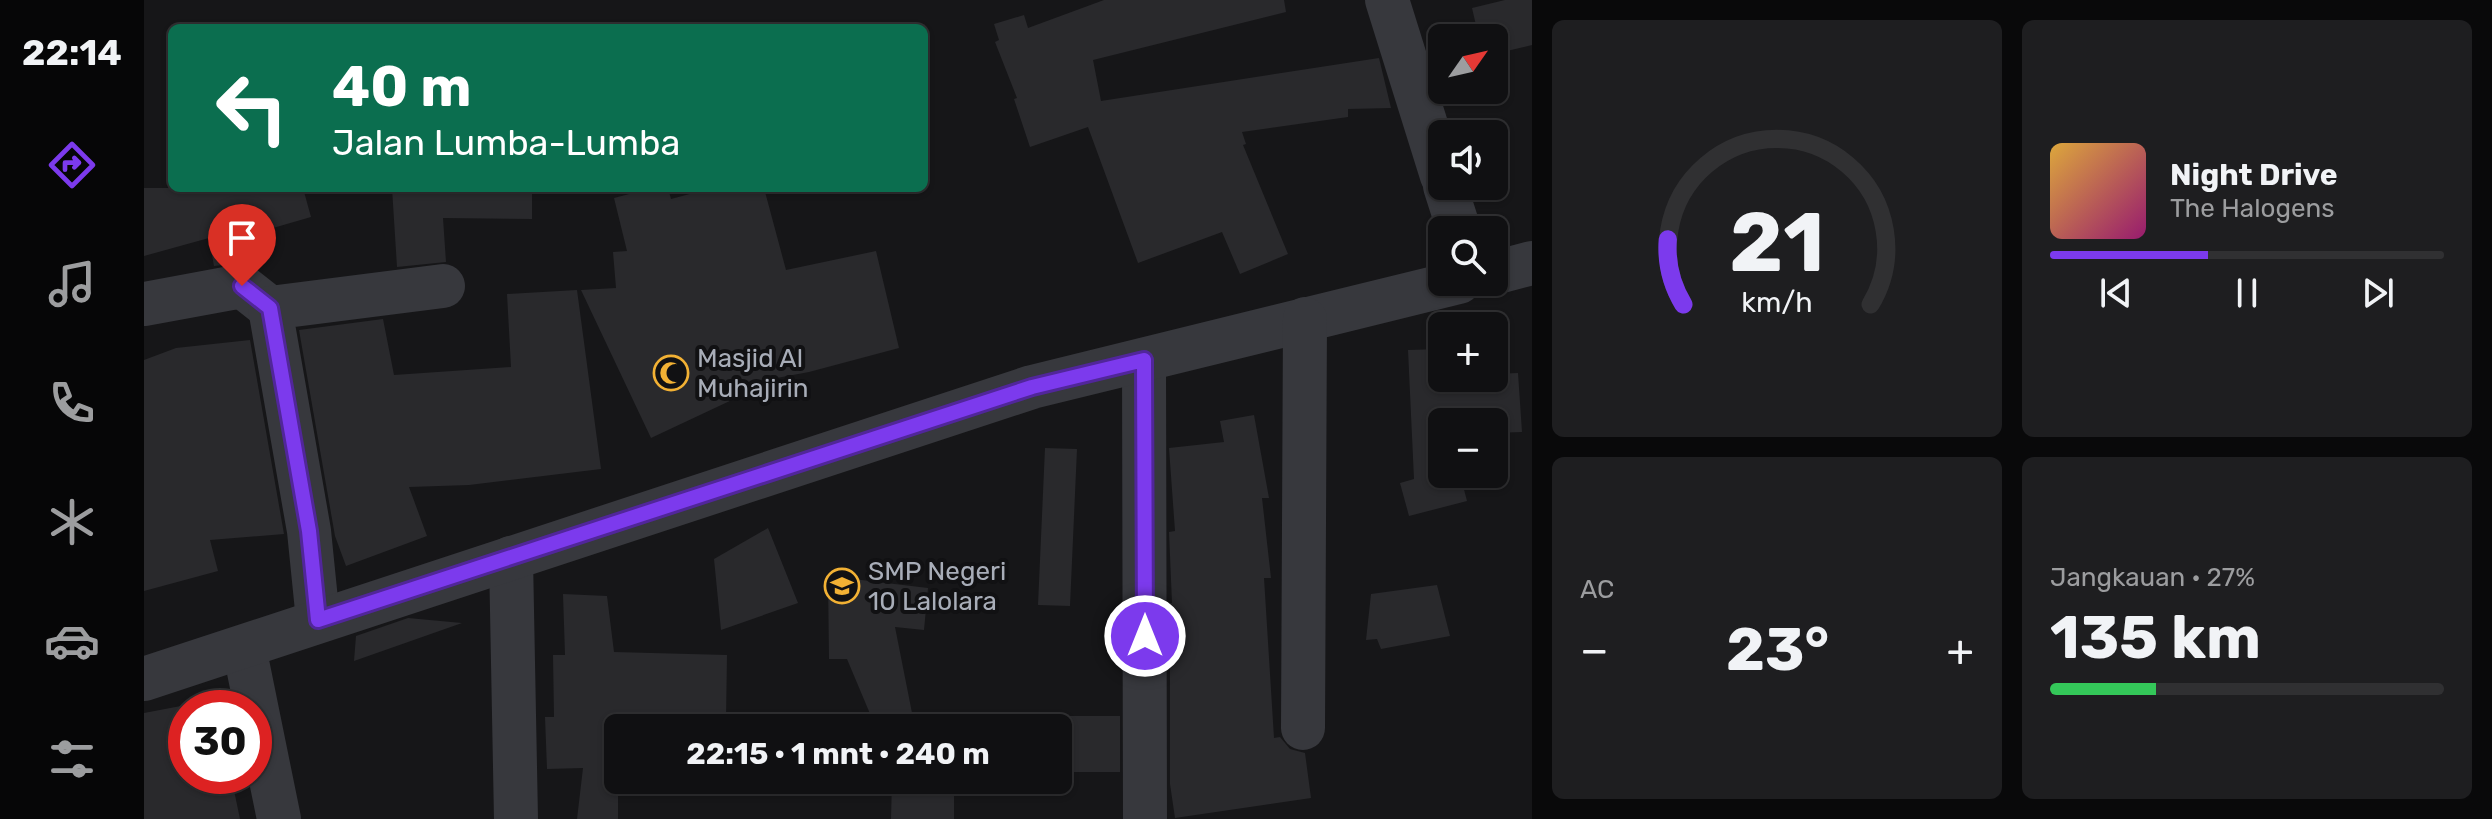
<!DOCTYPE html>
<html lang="id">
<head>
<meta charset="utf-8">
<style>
	body { margin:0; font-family:Rubik,sans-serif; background:#1e1e20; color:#f1f3f6; height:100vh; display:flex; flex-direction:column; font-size:30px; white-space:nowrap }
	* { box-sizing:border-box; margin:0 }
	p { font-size:26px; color:#9c9d9f }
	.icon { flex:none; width:44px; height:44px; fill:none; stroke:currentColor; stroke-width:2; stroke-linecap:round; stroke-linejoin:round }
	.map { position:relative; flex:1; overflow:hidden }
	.side { display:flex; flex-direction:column; gap:20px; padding:20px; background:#09090a; width:960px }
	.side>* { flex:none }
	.banner { position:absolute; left:24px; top:24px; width:760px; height:168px; border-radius:12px; box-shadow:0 2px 6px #0004,0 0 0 2px #303032; background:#0b6e4f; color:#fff; overflow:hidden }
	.needle { width:52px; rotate:56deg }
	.fabs { position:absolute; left:1284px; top:24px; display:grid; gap:16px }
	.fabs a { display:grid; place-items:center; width:80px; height:80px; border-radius:12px; background:#101012; box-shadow:0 2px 6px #0004,0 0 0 2px #303032; font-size:40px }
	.speed { position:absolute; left:24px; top:690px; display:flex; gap:16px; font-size:40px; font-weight:700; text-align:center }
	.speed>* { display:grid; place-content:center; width:104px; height:104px; border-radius:50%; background:#101012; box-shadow:0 2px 6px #0004,0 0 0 2px #303032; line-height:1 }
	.speed .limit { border:12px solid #d22; background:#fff; color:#111 }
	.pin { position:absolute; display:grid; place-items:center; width:68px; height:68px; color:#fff; margin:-82px -34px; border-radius:50% 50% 50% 0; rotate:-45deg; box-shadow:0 0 8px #0007 }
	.pin .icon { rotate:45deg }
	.me { position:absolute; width:88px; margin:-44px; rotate:0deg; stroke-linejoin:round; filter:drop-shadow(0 0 6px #0008) }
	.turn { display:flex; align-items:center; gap:28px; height:168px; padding:0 32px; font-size:36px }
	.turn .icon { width:104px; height:104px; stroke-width:2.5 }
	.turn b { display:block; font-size:56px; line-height:68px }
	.big { font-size:60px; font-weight:700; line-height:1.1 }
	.side .tile { flex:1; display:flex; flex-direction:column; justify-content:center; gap:12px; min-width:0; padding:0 28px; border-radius:12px; background:#1e1e20 }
	.side .dial { align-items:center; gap:0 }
	.dial svg { height:208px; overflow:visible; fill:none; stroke:#303032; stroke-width:7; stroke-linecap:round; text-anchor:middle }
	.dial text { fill:#f1f3f6; stroke:none }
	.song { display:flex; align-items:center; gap:24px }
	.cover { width:96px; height:96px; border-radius:12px; background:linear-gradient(135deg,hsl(40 70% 55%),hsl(320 70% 35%)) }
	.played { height:8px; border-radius:4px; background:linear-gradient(90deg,#7c3aed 40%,#303032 40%) }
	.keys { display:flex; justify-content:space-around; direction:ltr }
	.heat { display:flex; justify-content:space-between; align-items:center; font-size:44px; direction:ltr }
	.charge { height:12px; border-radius:6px; background:linear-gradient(90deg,#34c759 27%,#303032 0) }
	.side .tiles { flex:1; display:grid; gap:20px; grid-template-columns:repeat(2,1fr) }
	.trip { position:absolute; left:460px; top:714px; width:468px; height:80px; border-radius:12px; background:#101012; box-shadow:0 2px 6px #0004,0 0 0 2px #303032; font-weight:700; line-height:80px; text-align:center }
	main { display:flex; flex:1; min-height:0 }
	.menu { display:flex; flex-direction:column; width:144px; justify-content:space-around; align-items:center; background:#060607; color:#9c9d9f }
	.menu .icon { width:56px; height:56px }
	.menu .current { color:#7c3aed }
	.menu b { font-size:36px; color:#f1f3f6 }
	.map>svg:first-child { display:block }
</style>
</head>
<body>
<main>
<nav class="menu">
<b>22:14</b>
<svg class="icon current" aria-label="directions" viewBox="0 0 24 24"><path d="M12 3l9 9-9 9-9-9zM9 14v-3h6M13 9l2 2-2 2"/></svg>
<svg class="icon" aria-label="music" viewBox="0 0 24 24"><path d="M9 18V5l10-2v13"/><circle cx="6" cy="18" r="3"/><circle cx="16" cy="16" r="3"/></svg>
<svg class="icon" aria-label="phone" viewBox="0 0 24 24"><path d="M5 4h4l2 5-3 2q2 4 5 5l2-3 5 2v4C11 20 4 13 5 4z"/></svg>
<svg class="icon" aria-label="climate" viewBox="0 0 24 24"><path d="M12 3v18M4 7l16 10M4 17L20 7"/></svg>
<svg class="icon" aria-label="car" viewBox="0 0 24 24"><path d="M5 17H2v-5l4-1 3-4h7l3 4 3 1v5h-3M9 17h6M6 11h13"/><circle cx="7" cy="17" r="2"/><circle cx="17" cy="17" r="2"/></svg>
<svg class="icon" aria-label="filters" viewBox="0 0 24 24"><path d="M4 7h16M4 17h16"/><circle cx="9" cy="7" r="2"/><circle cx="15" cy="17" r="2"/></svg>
</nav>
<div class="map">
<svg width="1388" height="819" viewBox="0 0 1388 819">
	<rect width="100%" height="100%" fill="#161618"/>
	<!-- building -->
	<g fill="#29292c">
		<polygon points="960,0 1140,0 1142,12 949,60 957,101 1235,58 1247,108 1204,109 1204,117 1098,132 1102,144 1099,145 1144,254 1096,274 1078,232 994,263 944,127 886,147 870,99 873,98 851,42 855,40 850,24 880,15 884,28"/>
		<polygon points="1361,0 1388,0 1388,45 1350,54 1350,38 1335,38 1328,8"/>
		<polygon points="0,188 159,188 167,217 101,236 105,262 70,266 65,238 0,256"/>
		<polygon points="248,188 388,188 388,219 299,218 302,262 253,267"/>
		<polygon points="508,188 524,188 527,199 568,188 620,188 642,270 732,251 755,348 665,372 584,387 590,399 507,438 437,290 472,288 469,252 483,251 470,198"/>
		<polygon points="433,290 457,469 325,485 265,487 283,536 202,566 191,536 155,330 239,319 250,375 367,367 363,294"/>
		<polygon points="106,340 140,534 66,540 74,571 0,591 0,360 32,348"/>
		<polygon points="1298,349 1298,378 1350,378 1350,374 1374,373 1378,432 1350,433 1350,422 1298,422 1298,474 1316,474 1323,501 1265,516 1256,483 1270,479 1264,350"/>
		<polygon points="1110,415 1125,498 1118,498 1127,578 1120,578 1130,738 1136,737 1146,749 1161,753 1167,798 1031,818 1026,784 1026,603 1028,603 1025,532 1031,531 1025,448 1080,442 1076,421"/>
		<polygon points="901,448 933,449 926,606 894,605"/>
		<polygon points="624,528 654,603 577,630 570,559"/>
		<polygon points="684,576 784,588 780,630 751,627 771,728 732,728 703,659 685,659"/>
		<polygon points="1293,585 1306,636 1237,649 1233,639 1222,640 1227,594"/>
		<polygon points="419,594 463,596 470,652 583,655 582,719 484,716 485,728 474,728 474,819 433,819 439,768 403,769 401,717 410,717 409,655 421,655"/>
		<polygon points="264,618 318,623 210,661 212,636"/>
		<polygon points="42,705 42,776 87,776 96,819 0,819 0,713"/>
		<polygon points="887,716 976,716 976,772 922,772 921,786 882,784 883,780 914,780 914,728 886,728"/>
		<polygon points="748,780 810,780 810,819 747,819"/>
	</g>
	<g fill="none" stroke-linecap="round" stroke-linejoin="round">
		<!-- minor -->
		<g stroke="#37383d" stroke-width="44">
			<polyline points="1243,0 1298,176"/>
			<polyline points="1301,186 1315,230"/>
			<polyline points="1350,273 1388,263"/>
			<polyline points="0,304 98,286 126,308"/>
			<polyline points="1000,360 1001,819"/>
			<polyline points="367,558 372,819"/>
			<polyline points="174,620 165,531 126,308 299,286"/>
			<polyline points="100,647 135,819"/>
			<polyline points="0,679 888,387 1315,282"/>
			<polyline points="1159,728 1161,319"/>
		</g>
	</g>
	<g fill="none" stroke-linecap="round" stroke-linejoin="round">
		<!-- route casing -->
		<g stroke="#51269a" stroke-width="20">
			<polyline id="route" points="98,286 126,308 165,531 174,620 888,387 1000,360 1001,636"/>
		</g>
		<!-- route -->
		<use href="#route" stroke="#7c3aed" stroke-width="14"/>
	</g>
	<!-- icons -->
	<defs>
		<g id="mosque-ring" transform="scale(1.8)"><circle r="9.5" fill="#111113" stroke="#f2b134" stroke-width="1.5"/><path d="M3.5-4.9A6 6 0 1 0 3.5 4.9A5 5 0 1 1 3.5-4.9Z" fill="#f2b134"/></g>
		<g id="school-ring" transform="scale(1.8)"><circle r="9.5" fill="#111113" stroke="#f2b134" stroke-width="1.5"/><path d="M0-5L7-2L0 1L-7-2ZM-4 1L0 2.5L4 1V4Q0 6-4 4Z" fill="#f2b134"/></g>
	</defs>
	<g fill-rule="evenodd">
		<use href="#mosque-ring" x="527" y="373"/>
		<use href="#school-ring" x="698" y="586"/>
	</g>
	<g text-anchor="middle" stroke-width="8" stroke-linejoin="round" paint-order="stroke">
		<!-- poi labels -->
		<g font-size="26" fill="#a8adb8" stroke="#111113" text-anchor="start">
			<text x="553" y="367">Masjid Al<tspan x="553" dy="30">Muhajirin</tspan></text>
			<text x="724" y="580">SMP Negeri<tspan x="724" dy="30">10 Lalolara</tspan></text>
		</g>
	</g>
</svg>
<div class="fabs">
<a><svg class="needle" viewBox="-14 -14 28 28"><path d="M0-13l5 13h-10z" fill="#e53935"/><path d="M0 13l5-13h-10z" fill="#9c9d9f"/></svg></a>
<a><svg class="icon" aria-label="sound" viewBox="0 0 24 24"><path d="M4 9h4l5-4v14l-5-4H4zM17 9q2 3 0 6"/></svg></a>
<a><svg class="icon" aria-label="search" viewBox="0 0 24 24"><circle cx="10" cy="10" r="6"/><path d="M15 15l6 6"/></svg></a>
<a>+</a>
<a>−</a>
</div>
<div class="speed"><div class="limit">30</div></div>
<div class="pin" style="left:98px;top:286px;background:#d93025"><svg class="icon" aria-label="arrive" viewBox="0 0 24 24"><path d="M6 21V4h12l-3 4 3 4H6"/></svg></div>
<svg class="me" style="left:1001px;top:636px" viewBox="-20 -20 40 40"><circle r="17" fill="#7c3aed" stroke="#fff" stroke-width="3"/><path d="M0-11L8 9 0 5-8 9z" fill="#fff"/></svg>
<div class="trip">22:15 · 1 mnt · 240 m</div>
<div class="banner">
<div class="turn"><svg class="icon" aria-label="left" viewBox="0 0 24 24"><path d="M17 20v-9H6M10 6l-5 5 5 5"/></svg><div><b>40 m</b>Jalan Lumba-Lumba</div></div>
</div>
</div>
<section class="side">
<div class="tiles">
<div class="tile dial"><svg viewBox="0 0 100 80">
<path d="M14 69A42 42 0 1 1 86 69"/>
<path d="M14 69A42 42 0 0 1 8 44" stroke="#7c3aed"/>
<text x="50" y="56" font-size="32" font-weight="700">21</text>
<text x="50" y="72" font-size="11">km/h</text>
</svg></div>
<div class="tile">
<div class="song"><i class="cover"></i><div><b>Night Drive</b><p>The Halogens</p></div></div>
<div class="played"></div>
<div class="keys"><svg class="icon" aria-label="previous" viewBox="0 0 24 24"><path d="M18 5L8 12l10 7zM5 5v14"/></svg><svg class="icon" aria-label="pause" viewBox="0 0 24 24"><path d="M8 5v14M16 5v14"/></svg><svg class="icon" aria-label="next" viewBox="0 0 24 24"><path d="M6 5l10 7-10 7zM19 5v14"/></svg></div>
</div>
<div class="tile"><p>AC</p>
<div class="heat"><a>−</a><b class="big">23°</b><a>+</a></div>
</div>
<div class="tile"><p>Jangkauan · 27%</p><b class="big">135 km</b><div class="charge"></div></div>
</div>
</section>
</main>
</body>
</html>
